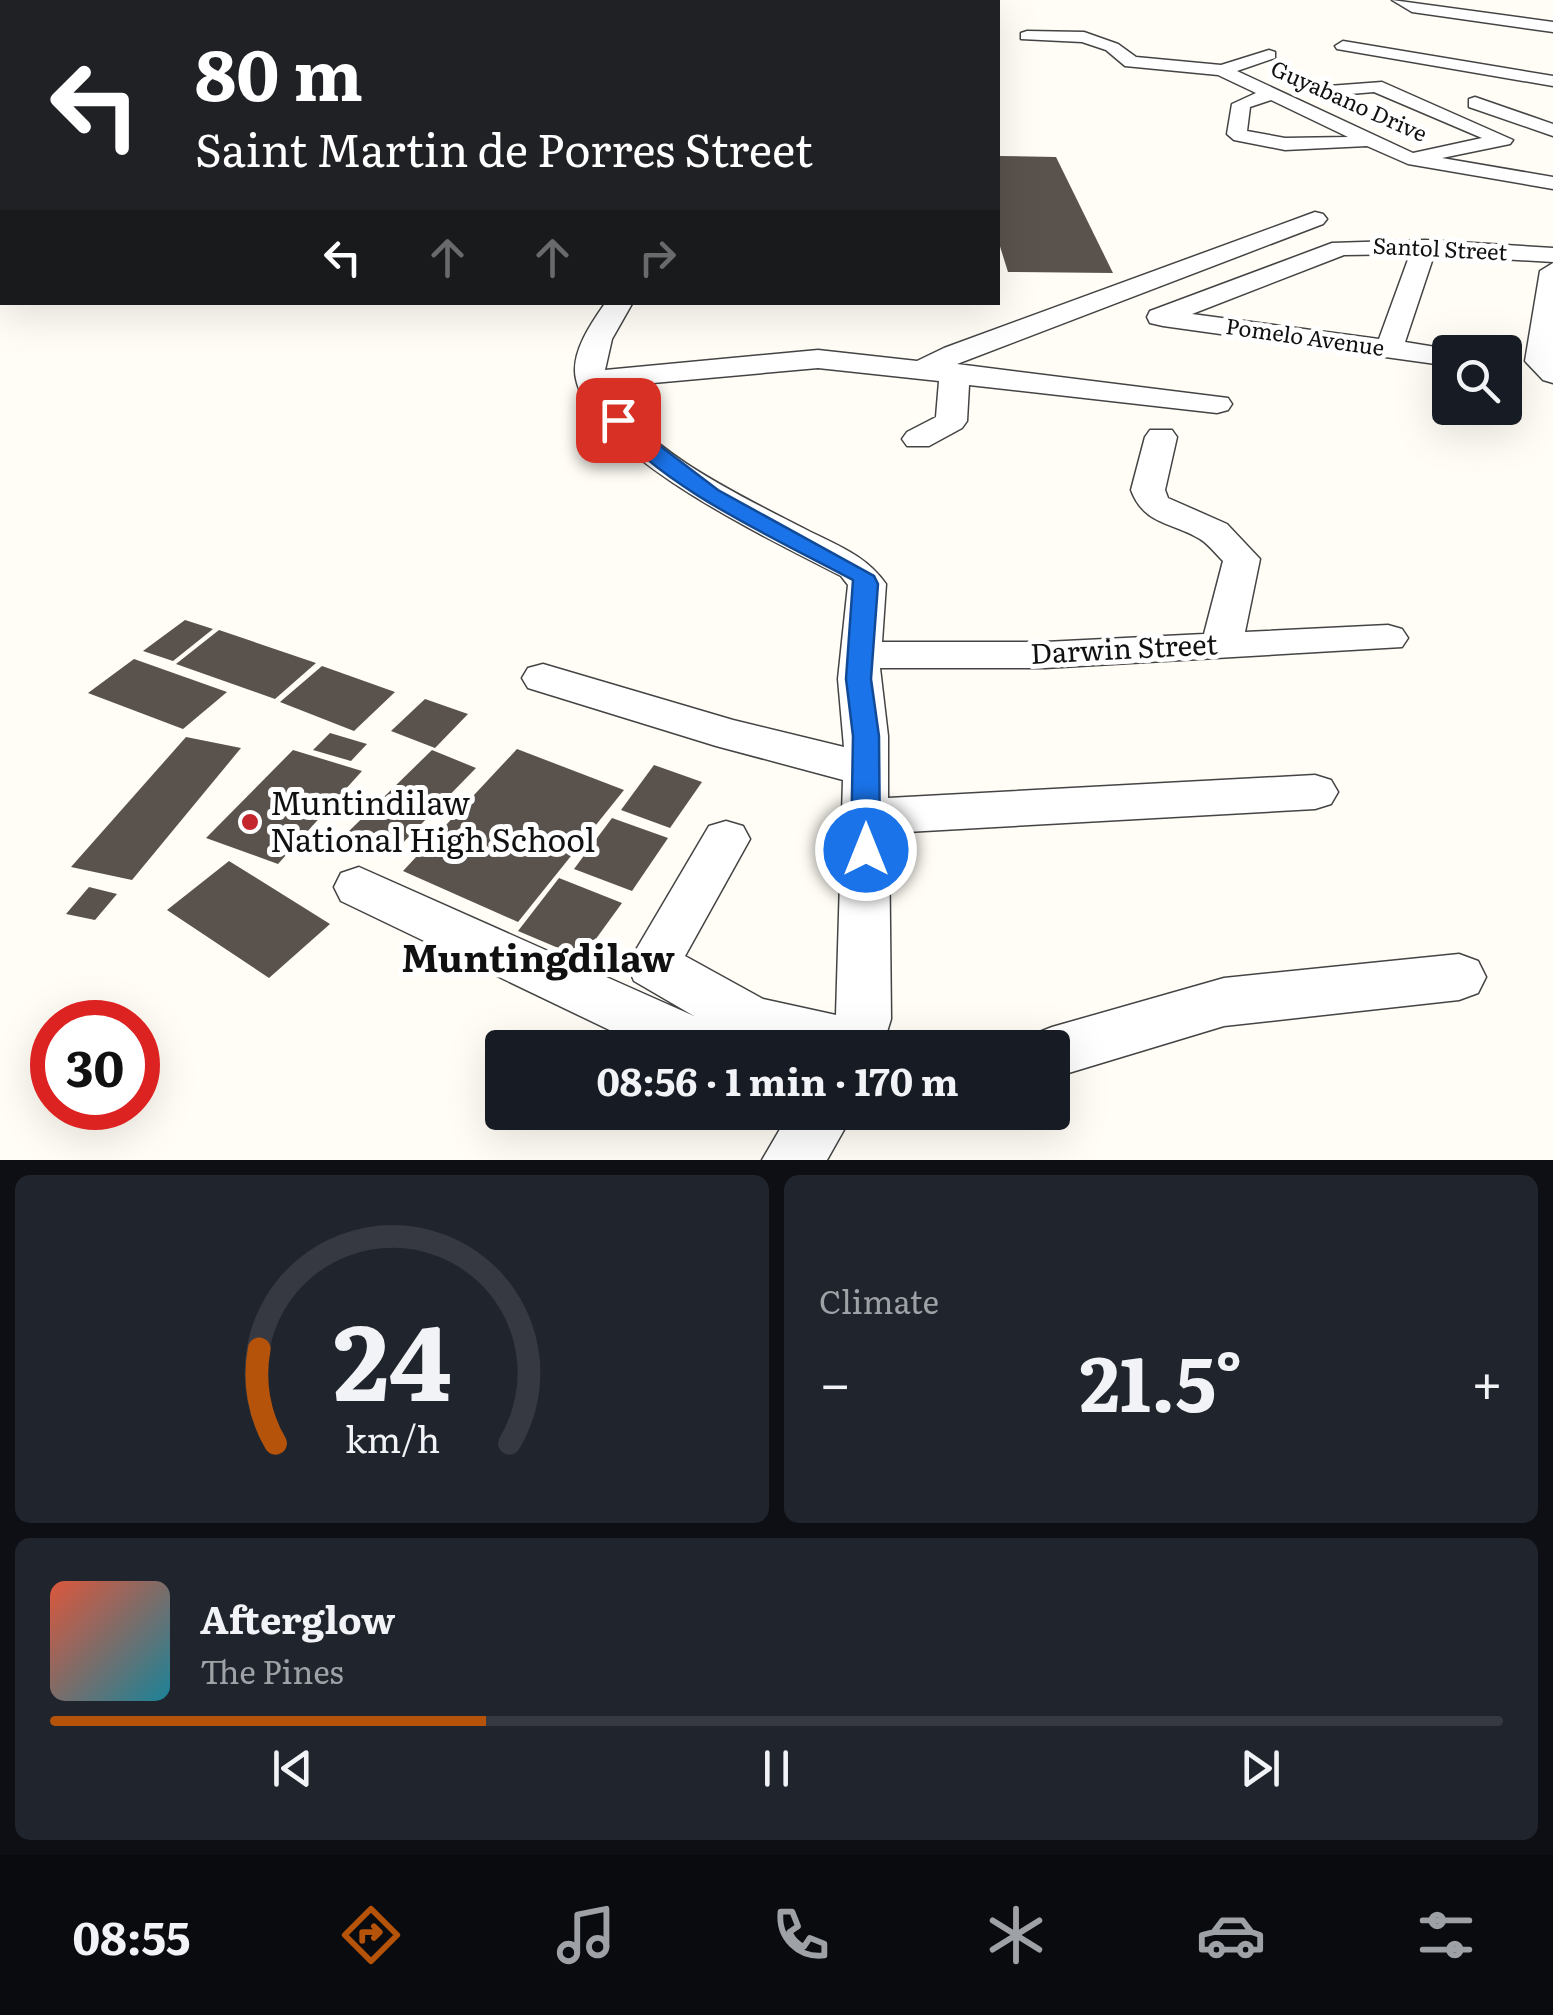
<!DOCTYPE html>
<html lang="en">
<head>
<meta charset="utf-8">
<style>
	body { margin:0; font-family:Literata,serif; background:#20242c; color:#f1f3f6; height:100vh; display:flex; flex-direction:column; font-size:38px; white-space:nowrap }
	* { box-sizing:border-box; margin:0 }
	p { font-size:32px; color:#9ea1a6 }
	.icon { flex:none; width:55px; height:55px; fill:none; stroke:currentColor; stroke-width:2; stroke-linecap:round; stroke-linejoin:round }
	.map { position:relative; height:1160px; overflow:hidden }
	.sheet { display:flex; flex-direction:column; gap:15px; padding:15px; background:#0d0f14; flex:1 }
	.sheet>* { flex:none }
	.hud { position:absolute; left:0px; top:0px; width:1000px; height:305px; box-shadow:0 10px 40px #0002; background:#202124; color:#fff; overflow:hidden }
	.tools { position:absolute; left:1432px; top:335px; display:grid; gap:20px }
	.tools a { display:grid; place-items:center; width:90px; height:90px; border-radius:10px; background:#171b24; box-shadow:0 10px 40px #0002; font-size:50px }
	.speed { position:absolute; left:30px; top:1000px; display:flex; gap:20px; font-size:50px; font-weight:700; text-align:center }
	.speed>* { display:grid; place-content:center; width:130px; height:130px; border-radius:50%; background:#171b24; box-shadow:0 10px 40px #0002; line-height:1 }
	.speed .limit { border:15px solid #d22; background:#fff; color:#111 }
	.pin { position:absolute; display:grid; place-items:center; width:85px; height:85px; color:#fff; margin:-42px; border-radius:20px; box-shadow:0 5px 15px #0006 }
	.me { position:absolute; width:110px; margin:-55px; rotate:0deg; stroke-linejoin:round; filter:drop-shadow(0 0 8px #0008) }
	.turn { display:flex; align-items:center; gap:35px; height:210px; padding:0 30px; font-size:45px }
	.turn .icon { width:130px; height:130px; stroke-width:2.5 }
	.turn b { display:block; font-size:70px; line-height:85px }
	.lanes { display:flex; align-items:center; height:95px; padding:0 30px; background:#0003; justify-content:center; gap:50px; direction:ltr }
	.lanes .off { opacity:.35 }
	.big { font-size:75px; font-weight:700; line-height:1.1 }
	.sheet .tile { flex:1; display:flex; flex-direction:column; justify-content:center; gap:15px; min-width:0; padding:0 35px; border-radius:15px; background:#20242c }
	.sheet .dial { align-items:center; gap:0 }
	.dial svg { height:260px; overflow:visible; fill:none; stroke:#363941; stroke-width:7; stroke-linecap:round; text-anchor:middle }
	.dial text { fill:#f1f3f6; stroke:none }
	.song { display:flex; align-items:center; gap:30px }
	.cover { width:120px; height:120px; border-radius:15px; background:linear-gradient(135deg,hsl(10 70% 55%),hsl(190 70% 35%)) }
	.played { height:10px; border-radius:5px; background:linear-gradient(90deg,#b45309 30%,#363941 30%) }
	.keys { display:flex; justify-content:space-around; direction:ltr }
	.heat { display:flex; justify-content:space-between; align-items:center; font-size:55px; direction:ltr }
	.sheet .tiles { flex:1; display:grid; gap:15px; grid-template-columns:1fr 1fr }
	.tile:last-child { grid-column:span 2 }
	.trip { position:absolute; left:485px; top:1030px; width:585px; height:100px; border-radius:10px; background:#171b24; box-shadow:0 10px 40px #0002; font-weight:700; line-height:100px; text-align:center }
	.dock { display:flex; height:160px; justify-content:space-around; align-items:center; background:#090b0e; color:#9ea1a6 }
	.dock .icon { width:70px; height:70px }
	.dock .selected { color:#b45309 }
	.dock b { font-size:45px; color:#f1f3f6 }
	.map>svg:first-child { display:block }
</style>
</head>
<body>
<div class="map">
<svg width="1553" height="1160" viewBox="0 0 1553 1160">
	<rect width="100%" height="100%" fill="#fffdf5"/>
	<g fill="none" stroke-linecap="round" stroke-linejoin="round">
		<!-- river -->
		<rect fill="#b9e0f7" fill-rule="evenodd" x="0" y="114" width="2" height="16"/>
	</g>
	<!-- building -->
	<g fill="#5a524d">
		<polygon points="998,156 1056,157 1113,273 1008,272 998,240"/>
		<polygon points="185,620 213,629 173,661 143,651"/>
		<polygon points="219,630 316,663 275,699 176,664"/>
		<polygon points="134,659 227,692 183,729 88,693"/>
		<polygon points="322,666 395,692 354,731 280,702"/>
		<polygon points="425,699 468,714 435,748 391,731"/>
		<polygon points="330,733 367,744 351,761 313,750"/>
		<polygon points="186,737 241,748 132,880 71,867"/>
		<polygon points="517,749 624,790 518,922 403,871"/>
		<polygon points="293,750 362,771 278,864 206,838"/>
		<polygon points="432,750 476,768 391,855 345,835"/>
		<polygon points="654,765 702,782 670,828 621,810"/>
		<polygon points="612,818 668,838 632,891 574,869"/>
		<polygon points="229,861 330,924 269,978 167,910"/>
		<polygon points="559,878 622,903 582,958 518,931"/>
		<polygon points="89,887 117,894 95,920 66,914"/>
	</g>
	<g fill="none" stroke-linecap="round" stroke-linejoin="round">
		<!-- minor casing -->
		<g stroke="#444" stroke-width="3">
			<g id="minor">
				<polygon points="0,0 9,0 0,5"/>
				<polygon points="911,0 955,0 956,2 913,2"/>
				<polygon points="1392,0 1553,22 1553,32 1412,12"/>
				<path d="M1027,31L1084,32L1118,44L1136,57L1221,65L1269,50L1275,52V58L1237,71L1413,153L1482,138L1374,92L1315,97L1306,92L1315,87L1382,82L1513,140L1510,144L1442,158L1553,177V189L1408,164L1367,146L1285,150L1234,140L1227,134L1232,104L1256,93L1218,75L1125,66L1106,50L1082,42L1021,39V33ZM1271,100L1348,137L1285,138L1247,131L1250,107Z"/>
				<rect x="0" y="38" width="2" height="10"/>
				<polygon points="1343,41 1553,76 1553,86 1337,49 1335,46"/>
				<rect x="0" y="86" width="2" height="10"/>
				<polygon points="1475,97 1553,124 1553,136 1469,107 1469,99"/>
				<rect x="0" y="139" width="2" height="12"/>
				<path d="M1315,212L1323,214L1327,219L1323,224L957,364L1228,398L1232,404L1228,410L1217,413L969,385L967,421L962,428L929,446H907L902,439L907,432L936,417L939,381L818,368L609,387C639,449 745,498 805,529C836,545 866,555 886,584L882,642H1045L1204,634L1223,561C1216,554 1208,544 1200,539C1172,522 1144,525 1131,490L1145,437L1150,430H1172L1177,437L1165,490L1168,498L1227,524L1260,559L1245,632L1388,625L1402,629L1408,638L1402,647L1045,668H880L888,736V798L1315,775L1331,780L1338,792L1331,804L1315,809L889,833L891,1019L882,1048H761L730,1037L735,1048H647L341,901L334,887L341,873L359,867L694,1016L634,981L627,965L709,826L726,821L743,826L750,839L685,956L763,999L836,1015L843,780L716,746L528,688L522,678L528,668L543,664L733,720L844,747L838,679L848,585L841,576C774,541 592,456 576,379C570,353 592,322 606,302H633L612,339L605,370L818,350L917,361L944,348Z"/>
				<path d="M1425,240L1553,248V262L1434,255L1405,342L1460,351L1450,352V366L1163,326L1150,323L1147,317L1150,311L1332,243ZM1410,254L1379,339L1192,314L1344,255Z"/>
				<polygon points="1553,263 1553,383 1543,380 1525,361 1540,271"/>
				<polygon points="2,269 2,287 0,288 0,270"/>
				<polygon points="1459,954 1478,961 1486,977 1478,993 1459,1000 1224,1026 1052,1078 1052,1048 1026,1048 1032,1035 1052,1027 1224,978"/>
				<polygon points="790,1112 854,1112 827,1160 762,1160"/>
			</g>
		</g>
		<!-- path -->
		<polyline stroke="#333" stroke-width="2.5" stroke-dasharray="4 2.5" stroke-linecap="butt" points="379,2 383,0"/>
		<!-- minor -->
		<use href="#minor" fill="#fff" fill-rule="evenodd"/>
	</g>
	<!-- route -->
	<path fill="#1a73e8" stroke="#114b97" stroke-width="2.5" d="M618,414L718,490L874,576L878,584L871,679L879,736L880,850L876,859L866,862L855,859L851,850L853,736L846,679L853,580C777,539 661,488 608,420Z"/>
	<!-- markers -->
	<circle fill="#c4262e" stroke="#fff" stroke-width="4" cx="250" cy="822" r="10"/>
	<g text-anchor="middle" stroke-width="10" stroke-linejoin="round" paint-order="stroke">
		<!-- far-street labels -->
		<g font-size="22" fill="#111" stroke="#fff">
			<text transform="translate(1349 101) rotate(24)" y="8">Guyabano Drive</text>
			<text transform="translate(1440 249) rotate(3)" y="8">Santol Street</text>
			<text transform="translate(1305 337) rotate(8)" y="8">Pomelo Avenue</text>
		</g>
		<!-- street labels -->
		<g font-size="28" fill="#111" stroke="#fff">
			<text transform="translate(1124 649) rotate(-3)" y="10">Darwin Street</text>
		</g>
		<!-- near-poi labels -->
		<g font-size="32" fill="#111" stroke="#fff" text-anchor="start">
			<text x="270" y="815">Muntindilaw<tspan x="270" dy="37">National High School</tspan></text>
		</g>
		<!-- near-quarter labels -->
		<g font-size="38" font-weight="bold" fill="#111" stroke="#fff">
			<text x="538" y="972">Muntingdilaw</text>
		</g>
	</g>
</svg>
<div class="tools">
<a><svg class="icon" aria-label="search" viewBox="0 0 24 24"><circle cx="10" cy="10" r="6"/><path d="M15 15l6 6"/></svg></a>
</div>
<div class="speed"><div class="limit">30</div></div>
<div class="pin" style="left:618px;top:420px;background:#d93025"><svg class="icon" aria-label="arrive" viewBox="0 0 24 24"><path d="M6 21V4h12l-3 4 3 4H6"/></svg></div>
<svg class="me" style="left:866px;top:850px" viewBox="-20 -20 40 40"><circle r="17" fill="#1a73e8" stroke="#fff" stroke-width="3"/><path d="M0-11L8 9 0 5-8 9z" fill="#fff"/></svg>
<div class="trip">08:56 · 1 min · 170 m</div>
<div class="hud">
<div class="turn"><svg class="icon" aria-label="left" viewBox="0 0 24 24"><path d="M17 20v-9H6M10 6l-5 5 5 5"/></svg><div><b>80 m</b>Saint Martin de Porres Street</div></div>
<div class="lanes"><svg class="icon" aria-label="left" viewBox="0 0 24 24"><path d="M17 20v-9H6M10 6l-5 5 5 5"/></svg><svg class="icon off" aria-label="ahead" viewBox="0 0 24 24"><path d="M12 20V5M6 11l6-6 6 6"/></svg><svg class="icon off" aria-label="ahead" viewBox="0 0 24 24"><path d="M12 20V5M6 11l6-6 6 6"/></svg><svg class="icon off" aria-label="right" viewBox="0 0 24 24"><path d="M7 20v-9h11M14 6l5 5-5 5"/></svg></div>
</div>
</div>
<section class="sheet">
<div class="tiles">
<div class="tile dial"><svg viewBox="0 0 100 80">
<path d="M14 69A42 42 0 1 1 86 69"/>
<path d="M14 69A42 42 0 0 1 9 40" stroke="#b45309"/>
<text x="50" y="56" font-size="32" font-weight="700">24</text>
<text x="50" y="72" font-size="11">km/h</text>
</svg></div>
<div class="tile"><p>Climate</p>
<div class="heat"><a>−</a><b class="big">21.5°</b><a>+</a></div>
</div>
<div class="tile">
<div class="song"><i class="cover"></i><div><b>Afterglow</b><p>The Pines</p></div></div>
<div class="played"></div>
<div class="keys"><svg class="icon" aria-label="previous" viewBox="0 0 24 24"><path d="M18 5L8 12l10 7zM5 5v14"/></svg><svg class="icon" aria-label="pause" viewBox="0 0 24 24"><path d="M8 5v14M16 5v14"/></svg><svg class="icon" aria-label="next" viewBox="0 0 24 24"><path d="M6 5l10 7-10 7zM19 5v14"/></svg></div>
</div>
</div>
</section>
<nav class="dock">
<b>08:55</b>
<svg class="icon selected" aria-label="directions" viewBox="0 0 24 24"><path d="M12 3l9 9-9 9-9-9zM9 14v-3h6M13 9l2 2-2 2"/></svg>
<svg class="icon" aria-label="music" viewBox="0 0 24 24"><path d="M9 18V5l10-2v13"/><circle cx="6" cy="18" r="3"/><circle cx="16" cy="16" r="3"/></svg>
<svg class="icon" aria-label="phone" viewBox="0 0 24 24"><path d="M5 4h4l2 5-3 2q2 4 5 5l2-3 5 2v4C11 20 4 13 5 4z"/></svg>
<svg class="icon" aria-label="climate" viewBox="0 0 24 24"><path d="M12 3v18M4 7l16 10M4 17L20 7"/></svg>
<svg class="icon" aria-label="car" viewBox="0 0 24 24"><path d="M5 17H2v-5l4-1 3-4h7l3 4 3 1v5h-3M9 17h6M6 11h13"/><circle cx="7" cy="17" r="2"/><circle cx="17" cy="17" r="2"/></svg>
<svg class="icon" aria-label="filters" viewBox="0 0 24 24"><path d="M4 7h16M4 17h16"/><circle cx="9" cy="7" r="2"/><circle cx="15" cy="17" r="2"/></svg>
</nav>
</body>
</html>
